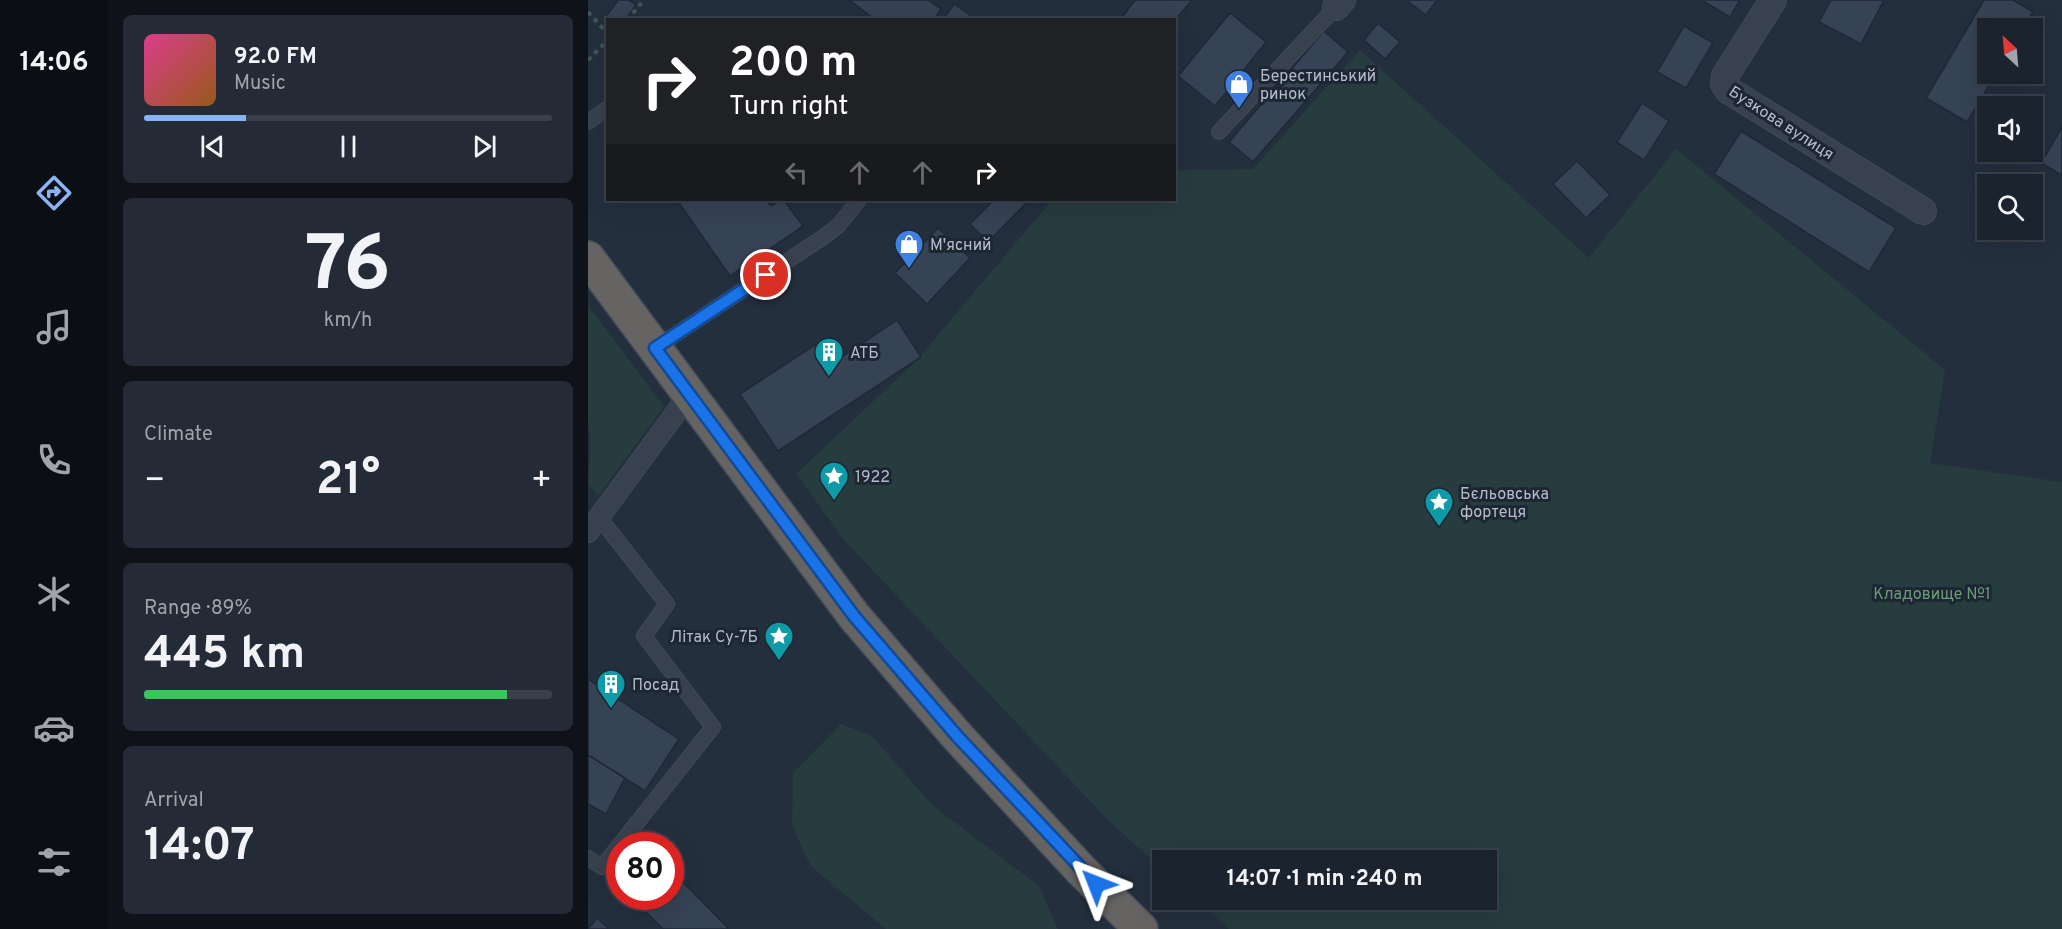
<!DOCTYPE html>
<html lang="en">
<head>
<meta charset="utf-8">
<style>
	body { margin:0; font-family:Overpass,sans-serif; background:#242b36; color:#f1f3f6; height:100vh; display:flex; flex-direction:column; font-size:22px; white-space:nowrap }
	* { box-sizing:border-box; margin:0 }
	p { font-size:20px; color:#a0a4aa }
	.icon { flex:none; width:33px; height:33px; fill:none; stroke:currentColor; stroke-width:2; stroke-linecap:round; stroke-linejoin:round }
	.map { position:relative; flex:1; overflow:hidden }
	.sheet { display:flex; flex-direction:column; gap:15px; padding:15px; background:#0f1319; width:480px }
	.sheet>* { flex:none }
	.hud { position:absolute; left:18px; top:18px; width:570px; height:183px; border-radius:0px; box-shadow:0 6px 24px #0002,0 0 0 2px #39404a; background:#202124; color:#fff; overflow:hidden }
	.needle { width:39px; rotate:334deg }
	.buttons { position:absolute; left:1389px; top:18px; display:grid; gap:12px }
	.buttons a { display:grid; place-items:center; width:66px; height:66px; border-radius:0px; background:#1b232e; box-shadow:0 6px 24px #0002,0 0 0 2px #39404a; font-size:30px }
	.speed { position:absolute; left:18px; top:832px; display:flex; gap:12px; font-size:30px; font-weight:700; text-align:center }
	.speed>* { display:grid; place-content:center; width:78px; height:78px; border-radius:50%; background:#1b232e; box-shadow:0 6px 24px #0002,0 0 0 2px #39404a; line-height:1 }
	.speed .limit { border:9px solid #d22; background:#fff; color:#111 }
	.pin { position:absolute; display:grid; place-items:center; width:51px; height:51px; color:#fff; margin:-26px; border:3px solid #fff; border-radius:50%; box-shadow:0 2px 6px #0007 }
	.me { position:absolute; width:66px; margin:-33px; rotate:315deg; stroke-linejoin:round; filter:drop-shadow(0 0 4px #0008) }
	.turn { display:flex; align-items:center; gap:21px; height:126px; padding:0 24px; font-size:27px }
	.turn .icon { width:78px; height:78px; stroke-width:2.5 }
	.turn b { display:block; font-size:42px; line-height:51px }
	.lanes { display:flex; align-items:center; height:57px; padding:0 24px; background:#0003; justify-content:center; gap:30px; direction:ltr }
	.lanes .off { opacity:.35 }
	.big { font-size:45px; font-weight:700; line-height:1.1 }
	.sheet .widget { flex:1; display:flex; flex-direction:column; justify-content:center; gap:9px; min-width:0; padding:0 21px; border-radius:9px; background:#242b36 }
	.sheet .dial { align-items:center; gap:0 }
	.dial b { font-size:78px; line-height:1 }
	.song { display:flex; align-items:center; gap:18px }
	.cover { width:72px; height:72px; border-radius:9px; background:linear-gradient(135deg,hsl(330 70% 55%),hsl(30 70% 35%)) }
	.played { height:6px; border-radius:3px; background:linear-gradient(90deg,#8ab4f8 25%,#39404a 25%) }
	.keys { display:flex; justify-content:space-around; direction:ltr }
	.heat { display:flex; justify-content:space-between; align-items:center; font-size:33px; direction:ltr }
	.charge { height:9px; border-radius:4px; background:linear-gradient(90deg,#34c759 89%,#39404a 0) }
	.trip { position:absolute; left:564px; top:850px; width:345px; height:60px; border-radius:0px; background:#1b232e; box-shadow:0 6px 24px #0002,0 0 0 2px #39404a; font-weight:700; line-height:60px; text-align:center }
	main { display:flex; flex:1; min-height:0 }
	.dock { display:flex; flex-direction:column; width:108px; justify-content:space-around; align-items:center; background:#0b0e12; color:#a0a4aa }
	.dock .icon { width:42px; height:42px }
	.dock .active { color:#8ab4f8 }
	.dock b { font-size:27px; color:#f1f3f6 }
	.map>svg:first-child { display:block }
</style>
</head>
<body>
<main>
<nav class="dock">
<b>14:06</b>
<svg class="icon active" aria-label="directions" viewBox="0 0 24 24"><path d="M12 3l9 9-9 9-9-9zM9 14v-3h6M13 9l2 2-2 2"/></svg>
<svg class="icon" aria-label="music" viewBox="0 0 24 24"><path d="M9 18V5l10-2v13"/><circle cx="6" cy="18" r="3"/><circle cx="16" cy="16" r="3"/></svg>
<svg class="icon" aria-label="phone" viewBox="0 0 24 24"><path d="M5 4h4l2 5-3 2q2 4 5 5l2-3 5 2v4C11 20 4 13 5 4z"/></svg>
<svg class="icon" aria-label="climate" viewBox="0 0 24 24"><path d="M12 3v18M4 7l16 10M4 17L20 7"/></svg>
<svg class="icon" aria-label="car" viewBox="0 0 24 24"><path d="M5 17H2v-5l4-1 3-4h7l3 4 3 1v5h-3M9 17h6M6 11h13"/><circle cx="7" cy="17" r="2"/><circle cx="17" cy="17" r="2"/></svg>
<svg class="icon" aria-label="filters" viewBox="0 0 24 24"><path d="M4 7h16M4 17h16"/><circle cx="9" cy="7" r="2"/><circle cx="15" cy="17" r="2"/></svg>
</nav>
<section class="sheet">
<div class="widget">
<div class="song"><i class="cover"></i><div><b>92.0 FM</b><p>Music</p></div></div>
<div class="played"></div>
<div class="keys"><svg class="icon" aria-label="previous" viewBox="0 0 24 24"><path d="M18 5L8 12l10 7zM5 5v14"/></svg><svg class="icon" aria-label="pause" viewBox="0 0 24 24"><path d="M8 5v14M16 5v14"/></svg><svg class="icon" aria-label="next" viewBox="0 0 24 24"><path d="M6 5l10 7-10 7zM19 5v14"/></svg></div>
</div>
<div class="widget dial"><b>76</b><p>km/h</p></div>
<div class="widget"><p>Climate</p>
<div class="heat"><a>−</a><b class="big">21°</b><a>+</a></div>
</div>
<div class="widget"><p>Range · 89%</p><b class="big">445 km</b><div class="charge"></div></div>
<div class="widget"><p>Arrival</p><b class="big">14:07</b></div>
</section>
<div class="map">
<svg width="1474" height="929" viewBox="0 0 1474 929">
	<rect width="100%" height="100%" fill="#242f3e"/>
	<!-- green -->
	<g fill="#263c3f">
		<polygon points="772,50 1001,258 1088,149 1357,370 1342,463 1474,482 1474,929 641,929 609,900 898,900 898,861 574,861 574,869 519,819 257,541 208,474 328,361 464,200 586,200 587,170 665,169"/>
		<polygon points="0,305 76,407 10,496 0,484 3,437 0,423"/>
		<polygon points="253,724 284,736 344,805 451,886 470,929 298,929 225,868 216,853 204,824 205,773"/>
	</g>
	<!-- building -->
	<g fill="#364354" stroke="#1f2835" stroke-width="1.5">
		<polygon points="30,0 41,0 48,5 37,20 20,20 17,18"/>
		<polygon points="261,0 340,0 353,9 346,20 288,20"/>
		<polygon points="547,0 604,0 586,21 586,20 532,20"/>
		<polygon points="818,0 849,0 838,15"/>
		<polygon points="1116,0 1152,0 1142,17 1115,1"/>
		<polygon points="1243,0 1296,0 1273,44 1231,22"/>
		<polygon points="1396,0 1425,0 1445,12 1435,28 1400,28 1400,74 1408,74 1379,122 1338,98"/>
		<polygon points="366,4 389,20 355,20"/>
		<polygon points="642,13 678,42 627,106 590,76"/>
		<polygon points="790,23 812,42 797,59 776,40"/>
		<polygon points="1096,26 1125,43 1098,88 1069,72"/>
		<polygon points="736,31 760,52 665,162 641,142"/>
		<polygon points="1054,103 1081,121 1056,160 1029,142"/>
		<polygon points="1474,127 1474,175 1453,163"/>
		<polygon points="1153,131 1308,228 1281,272 1126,174"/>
		<polygon points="989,161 1022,195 998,218 965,184"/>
		<polygon points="89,200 178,200 183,206 193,200 196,200 215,226 142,276"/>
		<polygon points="406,200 441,200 400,242 382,224"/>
		<polygon points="350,228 382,258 339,304 307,273"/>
		<polygon points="309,320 333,357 190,451 152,394 236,339 249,360"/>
		<polygon points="0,679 91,739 57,791 0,755"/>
		<polygon points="0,755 37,778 18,814 0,804"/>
		<polygon points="87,874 141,929 75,929 53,907 64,897 82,897 82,879"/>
		<polygon points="9,918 21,929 0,929"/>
	</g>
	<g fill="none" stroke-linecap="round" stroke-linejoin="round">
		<!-- service casing -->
		<g stroke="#414a57" stroke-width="16">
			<g id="service">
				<polyline points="0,122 20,108"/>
				<polyline points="631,132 748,7"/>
				<polyline points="67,348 234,238 250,226 271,200"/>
				<polyline points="0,858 14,867 125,727 56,636 79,604 11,517"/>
			</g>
		</g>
		<!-- pedestrian casing -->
		<g stroke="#414a57" stroke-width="22">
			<polyline id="pedestrian" points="0,532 101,395"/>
		</g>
		<!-- minor casing -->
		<g stroke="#414a57" stroke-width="28">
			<g id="minor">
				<polyline points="1185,0 1137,76 1136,84 1140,90 1335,211"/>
				<polyline points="748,7 754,0"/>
			</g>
		</g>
		<!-- trunk casing -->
		<g stroke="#434c59" stroke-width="36">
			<polyline id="trunk" points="0,258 266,616 369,736 493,870 553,929"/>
		</g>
		<!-- path -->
		<g stroke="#3f5557" stroke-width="4" stroke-dasharray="4.5 4.5" stroke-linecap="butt">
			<polyline points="0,12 20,34"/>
			<polyline points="39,20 56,0"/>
			<polyline points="0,60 20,40"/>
		</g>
		<!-- service -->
		<use href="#service" stroke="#38414e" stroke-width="14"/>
		<!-- pedestrian -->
		<use href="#pedestrian" stroke="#38414e" stroke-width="20"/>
		<!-- minor -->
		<use href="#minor" stroke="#38414e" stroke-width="26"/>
		<!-- trunk -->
		<use href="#trunk" stroke="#656462" stroke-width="33"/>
	</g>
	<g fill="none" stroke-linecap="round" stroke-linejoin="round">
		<!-- route casing -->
		<g stroke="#114b97" stroke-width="15">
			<polyline id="route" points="178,275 67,348 266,616 369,736 508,884"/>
		</g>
		<!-- route -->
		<use href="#route" stroke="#1a73e8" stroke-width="10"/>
	</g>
	<!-- icons -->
	<defs>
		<g id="shop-pin" transform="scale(1.5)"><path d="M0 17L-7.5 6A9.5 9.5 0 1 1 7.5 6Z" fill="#3f7fe0" stroke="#1d2633"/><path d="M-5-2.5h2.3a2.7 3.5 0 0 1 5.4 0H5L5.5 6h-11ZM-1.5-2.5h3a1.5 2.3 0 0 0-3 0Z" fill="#fff"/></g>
		<g id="building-pin" transform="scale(1.5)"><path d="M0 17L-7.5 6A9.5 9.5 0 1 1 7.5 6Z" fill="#0f9aa8" stroke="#1d2633"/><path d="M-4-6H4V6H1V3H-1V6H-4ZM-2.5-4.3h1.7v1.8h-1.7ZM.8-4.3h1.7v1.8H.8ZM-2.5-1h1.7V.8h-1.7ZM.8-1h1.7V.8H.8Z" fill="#fff"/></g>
		<g id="sight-pin" transform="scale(1.5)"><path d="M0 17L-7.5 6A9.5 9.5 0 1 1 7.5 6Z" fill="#0f9aa8" stroke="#1d2633"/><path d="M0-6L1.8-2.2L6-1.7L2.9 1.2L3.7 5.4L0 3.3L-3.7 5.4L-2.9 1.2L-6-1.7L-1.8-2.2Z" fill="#fff"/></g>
	</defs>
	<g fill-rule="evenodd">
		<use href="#shop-pin" x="651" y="84"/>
		<use href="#shop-pin" x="321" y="244"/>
		<use href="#building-pin" x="241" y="352"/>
		<use href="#sight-pin" x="246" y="476"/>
		<use href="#sight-pin" x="851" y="502"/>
		<use href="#sight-pin" x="191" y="636"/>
		<use href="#building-pin" x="23" y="684"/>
	</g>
	<g text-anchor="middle" stroke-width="6" stroke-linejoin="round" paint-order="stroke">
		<!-- poi labels -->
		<g font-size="16" fill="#b4bcc9" stroke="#1d2633" text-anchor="start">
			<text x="672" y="81">Берестинський<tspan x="672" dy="18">ринок</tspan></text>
			<text x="342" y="250">М'ясний</text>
			<text x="262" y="358">АТБ</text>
			<text x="267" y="482">1922</text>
			<text x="872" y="499">Бєльовська<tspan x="872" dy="18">фортеця</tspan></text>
			<text x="170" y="642" text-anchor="end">Літак Су-7Б</text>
			<text x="44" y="690">Посад</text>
		</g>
		<!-- street labels -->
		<g font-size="16" fill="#b4bcc9" stroke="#1d2633">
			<text transform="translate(1194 122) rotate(33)" y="6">Бузкова вулиця</text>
		</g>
		<!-- park labels -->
		<g font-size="16" fill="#6b9a76" stroke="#1d2633">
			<text x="1344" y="599">Кладовище №1</text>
		</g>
	</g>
</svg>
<div class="buttons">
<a><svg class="needle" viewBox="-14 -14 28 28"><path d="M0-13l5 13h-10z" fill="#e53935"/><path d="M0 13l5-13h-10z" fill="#a0a4aa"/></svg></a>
<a><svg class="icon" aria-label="sound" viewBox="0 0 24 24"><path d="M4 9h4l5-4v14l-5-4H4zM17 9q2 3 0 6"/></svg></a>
<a><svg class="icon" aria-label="search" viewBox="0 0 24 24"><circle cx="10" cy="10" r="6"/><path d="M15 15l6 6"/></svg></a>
</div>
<div class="speed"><div class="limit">80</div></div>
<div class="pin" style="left:178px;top:275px;background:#d93025"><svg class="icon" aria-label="arrive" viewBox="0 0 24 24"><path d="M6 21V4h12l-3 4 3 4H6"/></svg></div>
<svg class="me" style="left:508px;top:884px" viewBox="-20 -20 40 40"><path d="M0-17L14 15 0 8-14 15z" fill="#1a73e8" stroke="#fff" stroke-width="4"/></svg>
<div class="trip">14:07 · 1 min · 240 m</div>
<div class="hud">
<div class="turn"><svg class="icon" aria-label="right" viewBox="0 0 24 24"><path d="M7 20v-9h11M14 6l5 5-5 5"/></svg><div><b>200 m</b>Turn right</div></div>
<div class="lanes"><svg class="icon off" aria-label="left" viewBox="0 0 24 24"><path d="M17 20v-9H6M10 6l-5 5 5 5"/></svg><svg class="icon off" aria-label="ahead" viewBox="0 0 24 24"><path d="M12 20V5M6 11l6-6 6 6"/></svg><svg class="icon off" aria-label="ahead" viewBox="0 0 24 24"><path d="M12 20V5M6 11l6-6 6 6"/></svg><svg class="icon" aria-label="right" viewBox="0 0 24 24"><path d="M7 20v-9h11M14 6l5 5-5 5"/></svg></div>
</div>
</div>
</main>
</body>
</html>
